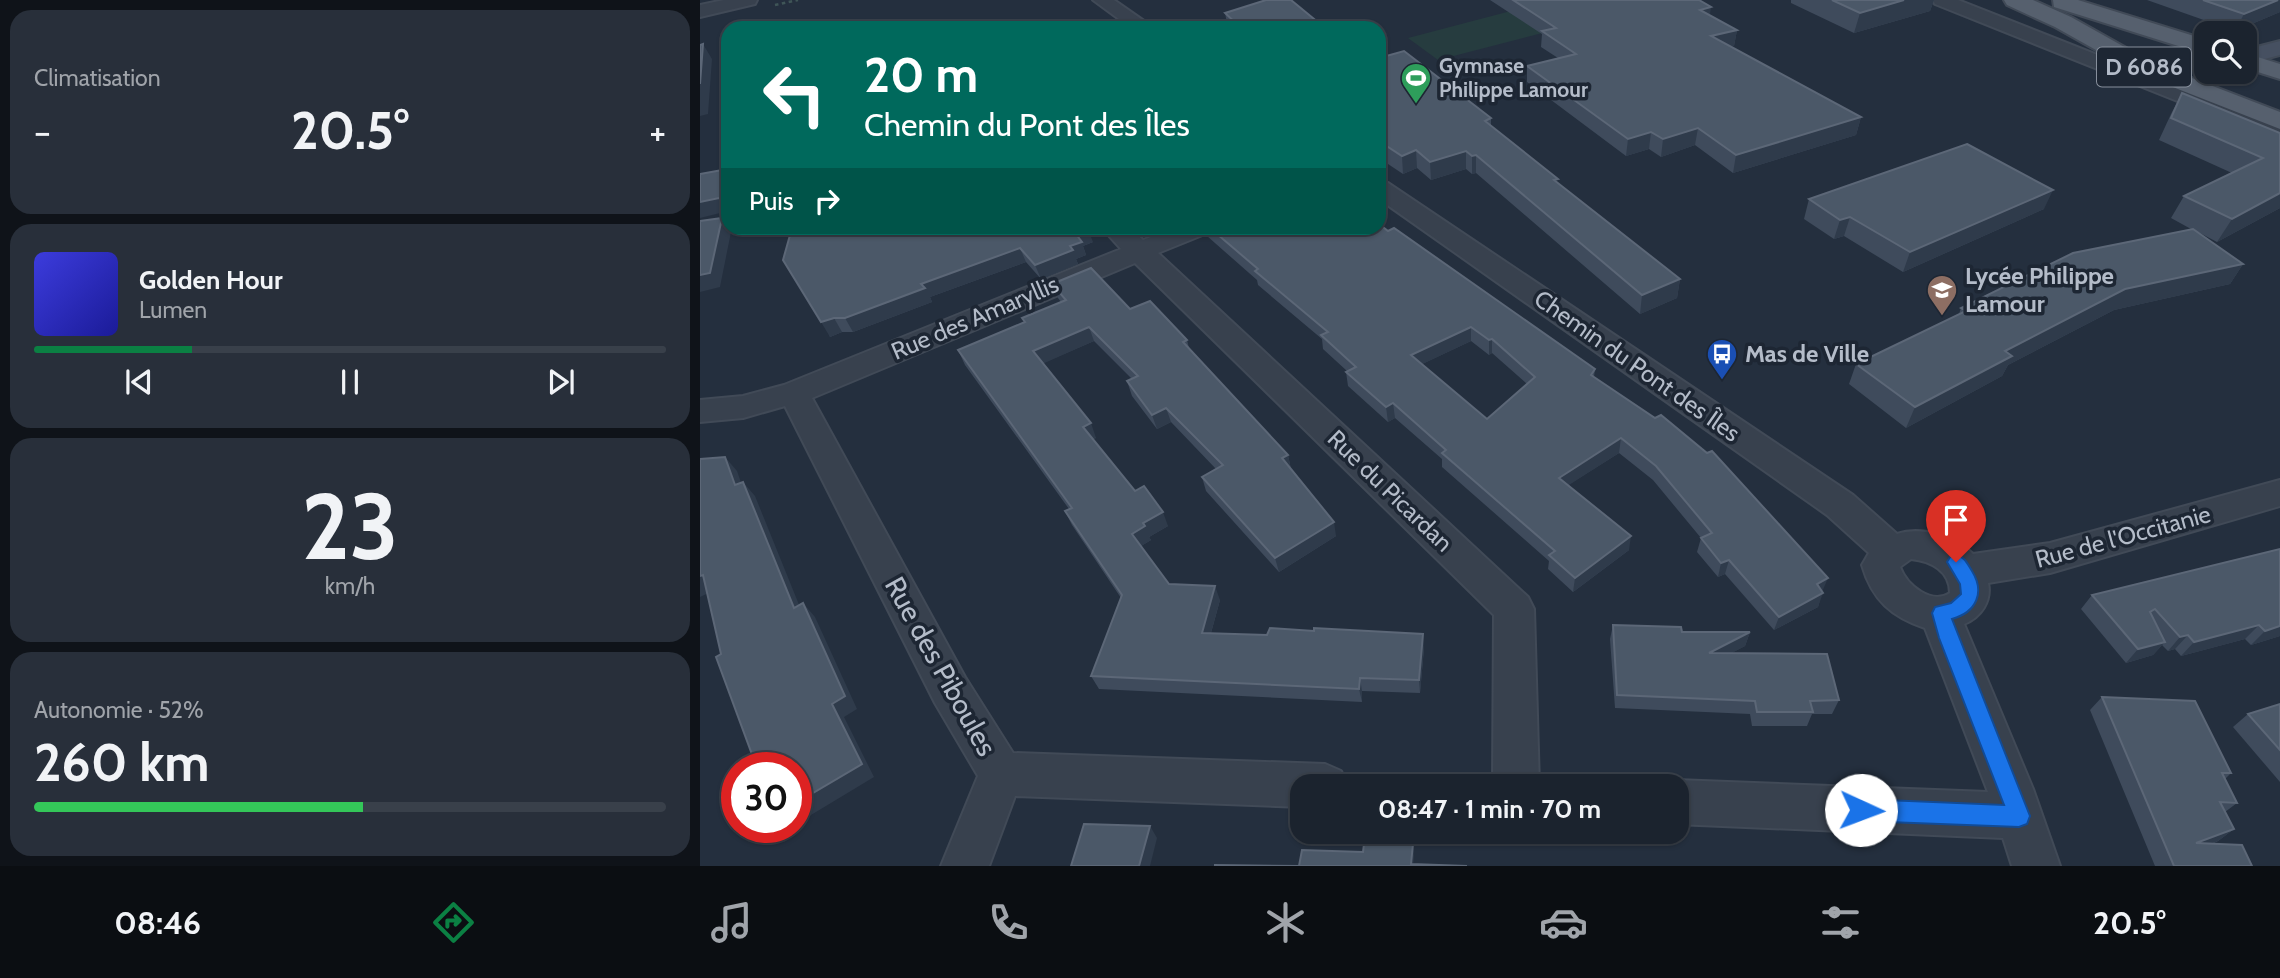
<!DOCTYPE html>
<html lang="fr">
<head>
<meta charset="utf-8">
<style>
	body { margin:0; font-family:Cabin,sans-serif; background:#282f3a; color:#f1f3f6; height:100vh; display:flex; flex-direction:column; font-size:26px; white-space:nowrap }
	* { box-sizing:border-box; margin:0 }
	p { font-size:23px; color:#a0a4aa }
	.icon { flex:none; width:38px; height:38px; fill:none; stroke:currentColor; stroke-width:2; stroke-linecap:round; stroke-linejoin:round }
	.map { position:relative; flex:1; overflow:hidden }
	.drawer { display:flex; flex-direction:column; gap:10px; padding:10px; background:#0f1319; width:700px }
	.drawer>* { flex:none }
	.guide { position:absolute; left:21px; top:21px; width:665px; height:214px; border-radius:21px; box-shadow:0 2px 5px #0004,0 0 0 2px #39404a; background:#00695c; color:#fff; overflow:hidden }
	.controls { position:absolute; left:1494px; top:21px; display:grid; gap:14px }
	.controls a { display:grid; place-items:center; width:63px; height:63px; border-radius:14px; background:#1b232e; box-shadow:0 2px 5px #0004,0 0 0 2px #39404a; font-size:35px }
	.speed { position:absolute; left:21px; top:752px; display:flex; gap:14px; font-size:35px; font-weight:700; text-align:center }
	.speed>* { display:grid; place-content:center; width:91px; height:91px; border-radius:50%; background:#1b232e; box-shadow:0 2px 5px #0004,0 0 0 2px #39404a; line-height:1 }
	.speed .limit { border:10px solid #d22; background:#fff; color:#111 }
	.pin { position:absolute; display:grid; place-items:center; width:60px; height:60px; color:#fff; margin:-72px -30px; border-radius:50% 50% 50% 0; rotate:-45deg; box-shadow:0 0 7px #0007 }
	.pin .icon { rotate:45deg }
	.me { position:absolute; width:77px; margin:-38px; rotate:92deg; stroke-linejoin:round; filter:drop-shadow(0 0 5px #0008) }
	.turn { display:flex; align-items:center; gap:24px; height:147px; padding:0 28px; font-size:32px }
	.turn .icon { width:91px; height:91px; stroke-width:2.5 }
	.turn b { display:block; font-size:49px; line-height:60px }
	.then { display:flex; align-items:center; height:66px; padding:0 28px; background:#0003; gap:14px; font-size:26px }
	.big { font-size:52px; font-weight:700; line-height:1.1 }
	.drawer .card { flex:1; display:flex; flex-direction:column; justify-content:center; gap:10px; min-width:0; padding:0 24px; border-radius:21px; background:#282f3a }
	.drawer .dial { align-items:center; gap:0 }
	.dial b { font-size:91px; line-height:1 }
	.song { display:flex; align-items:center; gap:21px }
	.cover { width:84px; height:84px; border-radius:10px; background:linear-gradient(135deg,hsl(240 70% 55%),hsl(240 70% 35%)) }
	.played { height:7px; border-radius:4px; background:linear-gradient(90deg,#0b8043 25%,#39404a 25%) }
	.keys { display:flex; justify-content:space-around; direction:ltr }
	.heat { display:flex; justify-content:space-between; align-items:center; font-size:38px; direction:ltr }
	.charge { height:10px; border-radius:5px; background:linear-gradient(90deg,#34c759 52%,#39404a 0) }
	.trip { position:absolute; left:590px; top:774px; width:399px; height:70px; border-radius:21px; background:#1b232e; box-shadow:0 2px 5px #0004,0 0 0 2px #39404a; font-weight:700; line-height:70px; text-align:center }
	.tabs { display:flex; height:112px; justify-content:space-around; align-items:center; background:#0b0e12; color:#a0a4aa }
	.tabs .icon { width:49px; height:49px }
	.tabs .current { color:#0b8043 }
	.tabs b { font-size:32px; color:#f1f3f6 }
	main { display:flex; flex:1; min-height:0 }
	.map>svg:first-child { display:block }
</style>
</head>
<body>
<main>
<section class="drawer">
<div class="card"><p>Climatisation</p>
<div class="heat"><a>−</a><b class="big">20.5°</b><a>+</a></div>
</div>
<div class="card">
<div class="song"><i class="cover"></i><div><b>Golden Hour</b><p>Lumen</p></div></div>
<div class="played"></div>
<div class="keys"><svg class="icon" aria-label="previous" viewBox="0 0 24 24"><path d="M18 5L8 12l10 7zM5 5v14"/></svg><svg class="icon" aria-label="pause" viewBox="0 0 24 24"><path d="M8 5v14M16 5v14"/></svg><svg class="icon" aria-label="next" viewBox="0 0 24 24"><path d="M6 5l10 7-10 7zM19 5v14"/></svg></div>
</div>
<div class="card dial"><b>23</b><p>km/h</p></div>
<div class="card"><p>Autonomie · 52%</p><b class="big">260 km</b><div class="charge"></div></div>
</section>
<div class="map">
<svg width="1580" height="866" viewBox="0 0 1580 866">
	<rect width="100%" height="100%" fill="#242f3e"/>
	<!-- green -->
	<polygon fill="#263c3f" points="853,0 970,0 738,60 708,38"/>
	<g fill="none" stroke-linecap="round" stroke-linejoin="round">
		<!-- street casing -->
		<g stroke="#414a57" stroke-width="4">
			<g id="street">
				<polygon points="24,0 57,0 55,4 0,17 0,5"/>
				<polygon points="393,0 414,0 454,28 431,28"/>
				<polygon points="1233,0 1258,0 1580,127 1580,142 1235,4"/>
				<path d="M679,181L688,183L1153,495L1197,534C1221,526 1254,536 1273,554L1350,543L1580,480V506L1350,573L1288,583C1292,601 1281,617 1264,624L1333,789L1360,866H1312L1303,838L976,824V786H961L976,780L1288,792L1225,628C1192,617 1172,600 1162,565L1169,553L1127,515L679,199ZM1211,559C1231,561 1250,571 1250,593C1232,605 1207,586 1200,567Z"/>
				<polygon points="402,228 430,228 443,240 474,228 509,228 505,234 458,253 828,597 834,609 839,786 793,786 794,615 435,263 112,398 265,677 313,753 625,764 641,771 648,786 602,786 602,807 315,796 289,866 241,866 278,776 235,703 85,406 43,418 0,422 0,400 43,396 84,385 421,249"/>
			</g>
		</g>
		<!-- secondary casing -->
		<g stroke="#414a57" stroke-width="4">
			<polygon id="secondary" points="1580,41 1580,55 1545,64 1545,50"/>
		</g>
		<!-- primary casing -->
		<g stroke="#414a57" stroke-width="4">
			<g id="primary">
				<polygon points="1304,0 1333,0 1371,17 1453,63 1580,112 1580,129 1437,73 1355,27 1307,5"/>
				<polygon points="1353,0 1378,0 1507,40 1507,55 1354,7"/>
				<polygon points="1545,53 1580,64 1580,79 1545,68"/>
			</g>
		</g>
		<!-- path -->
		<polyline stroke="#3f5557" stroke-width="2.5" stroke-dasharray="3.5 3.5" stroke-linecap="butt" points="75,5 98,0"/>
		<!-- street -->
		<use href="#street" fill="#38414e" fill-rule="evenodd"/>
		<!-- secondary -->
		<use href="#secondary" fill="#465061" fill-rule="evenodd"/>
		<!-- primary -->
		<use href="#primary" fill="#56606e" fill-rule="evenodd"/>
	</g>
	<!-- wall -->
	<g fill="#3f4b5c" fill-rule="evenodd">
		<polygon points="790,0 999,0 1010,15 1037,30 1034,46 1030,46 1161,117 1156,135 1033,173 995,145 961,157 949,149 926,156 827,82 827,66 858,58 841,47 842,34"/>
		<polygon points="1091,0 1234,0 1230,11 1154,33 1091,3"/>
		<polygon points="1447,0 1580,0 1580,12 1535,31"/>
		<polygon points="525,13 625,28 528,28"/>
		<polygon points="679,58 791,118 791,126 857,183 980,279 977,298 940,314 776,173 772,174 766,169 731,180 717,168 703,174 679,158"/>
		<polygon points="1482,93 1580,133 1580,208 1517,242 1498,232 1543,264 1530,284 1414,310 1308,365 1302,376 1206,428 1149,384 1156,364 1259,314 1261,308 1491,229 1471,218 1484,196 1532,173 1459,140 1471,114"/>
		<polygon points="1109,199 1344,209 1203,272 1144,236 1134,239 1104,219"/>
		<polygon points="92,228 393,242 383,246 386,255 376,259 378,264 341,279 326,262 230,297 232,302 153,332 142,332 130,337"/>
		<path d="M505,228H679L895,369L894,377L1122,592L1118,607L1074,630L1025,574L1018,577L997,552L1001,538L953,480L919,453L868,485L929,550L873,592L848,569L849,561L742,467V459L695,418L688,422L648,386L646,372L647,371L623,349L622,339L558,285L557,280L507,236ZM771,341L789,355L792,353L827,384L787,419L722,364Z"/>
		<polygon points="352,284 430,309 487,340 489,348 588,455 591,469 636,536 579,572 506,491 502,477 516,469 471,422 457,429 432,396 427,381 432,379 394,341 343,363 396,438 393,439 435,491 468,526 449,537 451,540 441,546 469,584 520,600 511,633 724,648 720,693 662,691 662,702 399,689 391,676 421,598 372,525 365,511 369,509 265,365 258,350 324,322 322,318 361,302 358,298"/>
		<polygon points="1580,549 1580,636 1551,645 1545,639 1481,656 1475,649 1468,651 1462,645 1453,655 1426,663 1381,609 1392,595"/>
		<polygon points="913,625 982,632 1050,632 1045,646 1031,653 1139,700 1132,714 1112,714 1107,726 1052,726 1050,714 915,708 910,639"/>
		<polygon points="1402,697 1531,773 1525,779 1537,803 1525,812 1534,829 1518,841 1512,844 1552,866 1455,866 1390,710"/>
		<polygon points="1580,704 1580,782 1533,727 1548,714"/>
	</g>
	<!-- shaded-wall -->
	<g fill="#2f3b4b">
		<polygon points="1204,0 1234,0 1230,11 1154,33 1160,13"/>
		<polygon points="1578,0 1580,0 1580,12 1535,31 1544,14"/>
		<polygon points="1011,7 1009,22 1000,10"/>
		<polygon points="1037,30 1034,46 1009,52 1011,36"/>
		<polygon points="3,44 12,59 8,114 0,116 0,84"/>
		<polygon points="1161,117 1156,135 1033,173 1036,155"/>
		<polygon points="998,128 995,145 961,157 963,139"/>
		<polygon points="951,132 949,149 926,156 928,139"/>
		<polygon points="716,150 717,168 703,174 702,156"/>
		<polygon points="766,151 766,169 731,180 730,162"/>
		<polygon points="776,155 776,173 772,174 772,156"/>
		<polygon points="28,189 28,219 24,212 0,218 0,202 19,198 24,206"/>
		<polygon points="1353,190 1344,209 1203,272 1210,252"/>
		<polygon points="1580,193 1580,208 1517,242 1532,219"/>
		<polygon points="1150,217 1144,236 1134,239 1140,220"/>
		<polygon points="22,218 31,232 20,287 0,292 0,275"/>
		<polygon points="388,229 393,242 383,246 386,255 376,259 378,264 341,279 335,265 376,234"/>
		<polygon points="320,248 326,262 230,297 232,302 153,332 145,318 221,284"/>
		<polygon points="1543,264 1530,284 1414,310 1308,365 1302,376 1206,428 1215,407 1305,351 1425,289"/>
		<polygon points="980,279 977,298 940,314 942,295"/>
		<polygon points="134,318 142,332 130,337 121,322"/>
		<polygon points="389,327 394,341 340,365 333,351"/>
		<polygon points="771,327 771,341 712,369 711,355"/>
		<polygon points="792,339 792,353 789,355 789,340"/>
		<polygon points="693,403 695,418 688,422 686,407"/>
		<polygon points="466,408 471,422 457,429 452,415"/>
		<polygon points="391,423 396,438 389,441 383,427"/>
		<polygon points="921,438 919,453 858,492 859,478"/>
		<polygon points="588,455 591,470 582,458"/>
		<polygon points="25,457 37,471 47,500 35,485"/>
		<polygon points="43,482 55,496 106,622 94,608"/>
		<polygon points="463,512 468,526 449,537 451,540 438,548 432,534 443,523"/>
		<polygon points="634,522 636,536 579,572 575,558"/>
		<polygon points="931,536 929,550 873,592 875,578"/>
		<polygon points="1029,560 1025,574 1018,577 1021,563"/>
		<polygon points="3,575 17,589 0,597 0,576"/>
		<polygon points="1128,578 1122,592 1117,584"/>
		<polygon points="515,586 520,600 507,647 502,633"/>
		<polygon points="1123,593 1118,607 1074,630 1079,617"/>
		<polygon points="103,603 115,617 157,709 144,717 174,777 106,818 96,809"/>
		<polygon points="1559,625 1545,639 1481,656 1494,642"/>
		<polygon points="1580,626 1580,636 1551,645 1565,631"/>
		<polygon points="1050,632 1045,646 1005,667 1009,653"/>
		<polygon points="723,634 724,648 720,693 719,680"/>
		<polygon points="1488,635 1475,649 1468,651 1480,637"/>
		<polygon points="1465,642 1453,655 1426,663 1438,649"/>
		<polygon points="660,678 662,691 662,702 659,689"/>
		<polygon points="73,759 83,768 57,768"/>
		<polygon points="450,826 457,838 450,866 439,866"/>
		<polygon points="1534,829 1518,841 1481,855 1496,843"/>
		<polygon points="713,844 714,856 713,866 711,866"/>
	</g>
	<!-- building -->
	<g fill="#4b5868" stroke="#5c6777" stroke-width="2" fill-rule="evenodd">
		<polygon points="566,0 591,0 625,28 541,28 525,13"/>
		<polygon points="813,0 999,0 1011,7 1000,10 1037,30 1011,36 1161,117 1036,155 998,128 963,139 951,132 928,139 827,66 876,54 842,31 856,28"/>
		<polygon points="1132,0 1204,0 1160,13"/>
		<polygon points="1503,0 1578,0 1544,14"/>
		<polygon points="3,44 0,84 0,45"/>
		<polygon points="704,51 791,118 785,121 858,179 854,180 980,279 942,295 776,155 772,156 766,151 730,162 716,150 702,156 679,141 679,58"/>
		<polygon points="1482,93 1580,133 1580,193 1532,219 1484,196 1563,158 1471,118"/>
		<polygon points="1267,144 1353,190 1210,252 1150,217 1140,220 1109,199"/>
		<polygon points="28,169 28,189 23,212 22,200 19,198 0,202 0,174"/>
		<polygon points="22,218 10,273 0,275 0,221"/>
		<path d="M679,224L688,231L694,228L895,369L891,375L955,418L961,415L1007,453L1012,451L1128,578L1117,584L1123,593L1079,617L1029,560L1021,563L1001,538L1012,533L956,466L921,438L859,478L931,536L875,578L849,555L855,551L742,453L746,450L693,403L686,407L646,372L656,367L621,335L628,332L555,271L558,269L510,228H679ZM771,327L789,340L792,339L835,377L787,419L711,355Z"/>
		<polygon points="92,228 387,228 388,229 376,234 382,242 370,246 373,250 335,265 320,248 221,284 225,288 145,318 134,318 121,322 83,260"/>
		<polygon points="1493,229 1543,264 1425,289 1305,351 1312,356 1215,407 1156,364 1266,311 1261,308 1373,253"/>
		<polygon points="391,268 430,309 450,301 487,340 483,342 588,455 582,458 634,522 575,558 502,477 523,465 466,408 452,415 427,381 438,376 389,327 333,351 391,423 383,427 435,491 444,486 463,512 443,523 445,526 432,534 469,584 515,586 502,633 567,635 570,628 614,631 614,628 723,634 719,680 660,678 659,689 391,676 422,595 365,511 372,508 258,350 325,322 322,318 366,300 352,284"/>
		<polygon points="25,457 35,485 43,482 94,608 103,603 145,696 132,704 162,764 96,803 96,768 77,768 73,759 57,768 16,657 21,654 3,575 0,576 0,459"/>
		<polygon points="1580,549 1580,626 1565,631 1559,625 1494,642 1488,635 1480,637 1455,609 1450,612 1465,642 1438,649 1392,595"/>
		<polygon points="913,625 981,627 982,632 1050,632 1009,653 1127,654 1139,700 1110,701 1113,712 1057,712 1055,701 917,695"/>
		<polygon points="1402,697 1495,701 1531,773 1522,773 1537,803 1520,802 1534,829 1496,843 1542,845 1552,866 1474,866"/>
		<polygon points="1580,704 1580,750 1548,714"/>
		<polygon points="384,824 450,826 439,866 371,866"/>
		<polygon points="664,844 713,844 711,864 767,866 515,866 515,865 599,866 602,850 663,852"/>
	</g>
	<!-- route -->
	<path fill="#1a73e8" stroke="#114b97" stroke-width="2" d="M1256,555C1265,557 1267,563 1272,571C1285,592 1277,612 1252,619L1330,816L1327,824L1319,827L1161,821L1153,818L1150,810L1153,802L1161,799L1304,805L1239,638L1232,613L1235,607L1251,603L1261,594L1260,584L1247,562L1250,557Z"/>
	<!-- icons -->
	<defs>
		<g id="stadium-pin" transform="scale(1.575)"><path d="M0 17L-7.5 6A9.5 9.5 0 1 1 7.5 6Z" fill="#2e9e5b" stroke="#1d2633"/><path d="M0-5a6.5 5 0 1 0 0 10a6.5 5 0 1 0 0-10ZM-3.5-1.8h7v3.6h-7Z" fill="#fff"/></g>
		<g id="school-pin" transform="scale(1.575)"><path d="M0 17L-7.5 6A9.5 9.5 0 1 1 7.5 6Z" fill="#8d6e63" stroke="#1d2633"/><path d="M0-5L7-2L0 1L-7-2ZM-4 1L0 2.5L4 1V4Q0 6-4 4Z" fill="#fff"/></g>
		<g id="bus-pin" transform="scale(1.575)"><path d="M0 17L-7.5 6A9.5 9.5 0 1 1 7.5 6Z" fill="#1a4fb4" stroke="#1d2633"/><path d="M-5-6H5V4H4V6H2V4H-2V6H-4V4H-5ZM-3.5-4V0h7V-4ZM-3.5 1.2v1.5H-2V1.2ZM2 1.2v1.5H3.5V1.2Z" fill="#fff"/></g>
	</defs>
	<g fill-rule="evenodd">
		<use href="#stadium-pin" x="716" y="78"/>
		<use href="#school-pin" x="1242" y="290"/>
		<use href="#bus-pin" x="1022" y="354"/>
	</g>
	<g text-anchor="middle" stroke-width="7" stroke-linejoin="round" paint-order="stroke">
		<!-- far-poi labels -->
		<g font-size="21" font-weight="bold" fill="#b4bcc9" stroke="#1d2633" text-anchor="start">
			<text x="739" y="73">Gymnase<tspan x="739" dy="24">Philippe Lamour</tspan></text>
		</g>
		<!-- shield labels -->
		<rect fill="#1d2633" stroke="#878f9c" stroke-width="2" x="1397" y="47.5" width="94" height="39" rx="5"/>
		<g font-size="23" font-weight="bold" fill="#b4bcc9">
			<text x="1444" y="75">D 6086</text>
		</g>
		<!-- poi labels -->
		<g font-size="24" font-weight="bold" fill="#b4bcc9" stroke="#1d2633" text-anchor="start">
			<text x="1265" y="284">Lycée Philippe<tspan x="1265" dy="28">Lamour</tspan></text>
			<text x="1045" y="362">Mas de Ville</text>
		</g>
		<!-- street labels -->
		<g font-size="24" fill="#b4bcc9" stroke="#1d2633">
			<text transform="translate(275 318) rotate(-23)" y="8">Rue des Amaryllis</text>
			<text transform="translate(937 366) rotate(35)" y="8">Chemin du Pont des Îles</text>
			<text transform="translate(690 491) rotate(44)" y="8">Rue du Picardan</text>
			<text transform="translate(1423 537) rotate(-15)" y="8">Rue de l'Occitanie</text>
		</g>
		<!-- near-street labels -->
		<g font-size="28" fill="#b4bcc9" stroke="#1d2633">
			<text transform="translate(241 666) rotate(61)" y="10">Rue des Piboules</text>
		</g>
	</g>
</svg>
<div class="controls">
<a><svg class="icon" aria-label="search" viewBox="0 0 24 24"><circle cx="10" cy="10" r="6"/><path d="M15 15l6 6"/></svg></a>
</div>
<div class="speed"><div class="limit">30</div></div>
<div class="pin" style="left:1256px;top:562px;background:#d93025"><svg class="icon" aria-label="arrive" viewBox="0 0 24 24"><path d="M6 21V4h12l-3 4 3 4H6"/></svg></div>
<svg class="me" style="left:1161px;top:810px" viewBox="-20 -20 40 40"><circle r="19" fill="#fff"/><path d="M0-13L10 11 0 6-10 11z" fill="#1a73e8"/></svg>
<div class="trip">08:47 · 1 min · 70 m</div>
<div class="guide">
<div class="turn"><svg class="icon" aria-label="left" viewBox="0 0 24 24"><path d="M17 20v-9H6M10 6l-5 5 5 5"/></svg><div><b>20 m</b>Chemin du Pont des Îles</div></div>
<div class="then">Puis<svg class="icon" aria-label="right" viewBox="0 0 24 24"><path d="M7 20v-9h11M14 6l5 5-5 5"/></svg></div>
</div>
</div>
</main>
<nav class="tabs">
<b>08:46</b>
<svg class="icon current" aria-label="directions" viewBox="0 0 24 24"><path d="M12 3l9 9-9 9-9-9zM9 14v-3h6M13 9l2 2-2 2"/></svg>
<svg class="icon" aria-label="music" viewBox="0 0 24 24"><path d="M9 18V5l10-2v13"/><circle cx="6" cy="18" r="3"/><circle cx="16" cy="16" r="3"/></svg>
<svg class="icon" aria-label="phone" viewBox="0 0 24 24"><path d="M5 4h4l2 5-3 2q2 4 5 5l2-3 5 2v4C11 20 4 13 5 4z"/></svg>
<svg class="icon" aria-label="climate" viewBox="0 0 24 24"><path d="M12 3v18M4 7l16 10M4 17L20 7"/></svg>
<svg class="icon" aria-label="car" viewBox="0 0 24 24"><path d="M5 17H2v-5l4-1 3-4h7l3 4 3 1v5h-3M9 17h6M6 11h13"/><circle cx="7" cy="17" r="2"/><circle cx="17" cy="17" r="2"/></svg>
<svg class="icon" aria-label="filters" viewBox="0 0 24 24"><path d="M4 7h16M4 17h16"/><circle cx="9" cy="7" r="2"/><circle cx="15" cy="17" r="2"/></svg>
<b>20.5°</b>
</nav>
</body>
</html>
